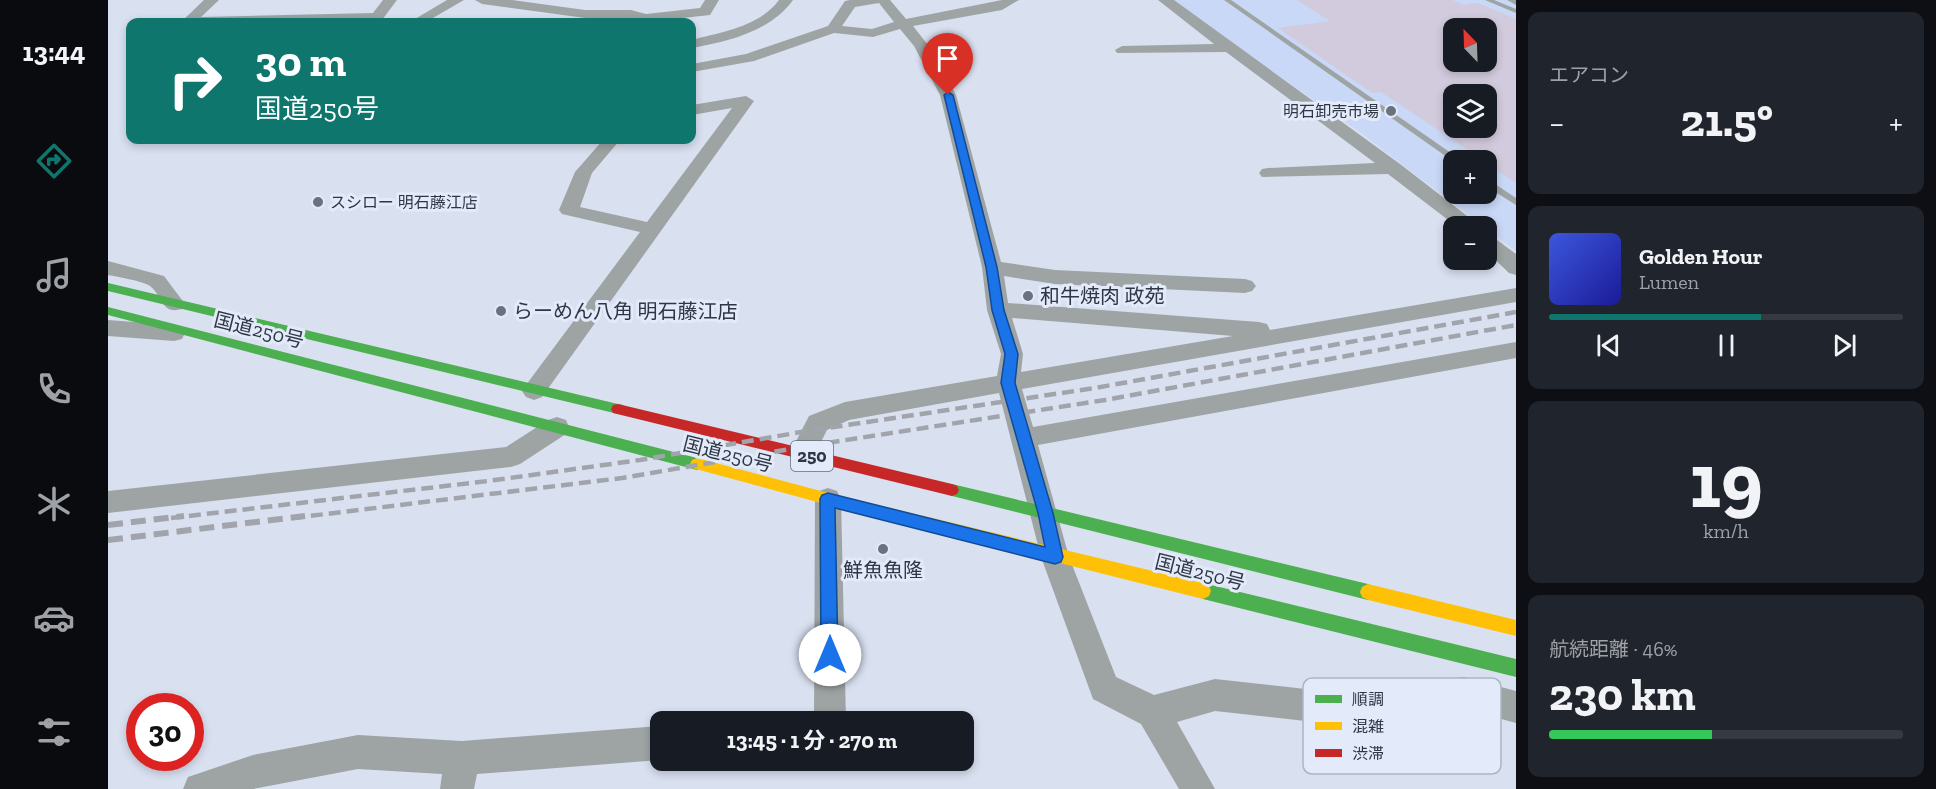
<!DOCTYPE html>
<html lang="ja">
<head>
<meta charset="utf-8">
<style>
	body { margin:0; font-family:"Zilla Slab","Noto Sans JP",serif; background:#20242c; color:#f1f3f6; height:100vh; display:flex; flex-direction:column; font-size:22px; white-space:nowrap }
	* { box-sizing:border-box; margin:0 }
	p { font-size:20px; color:#9ea1a6 }
	.icon { flex:none; width:33px; height:33px; fill:none; stroke:currentColor; stroke-width:2; stroke-linecap:round; stroke-linejoin:round }
	.map { position:relative; flex:1; overflow:hidden }
	.panel { display:flex; flex-direction:column; gap:12px; padding:12px; background:#0d0f14; width:420px }
	.panel>* { flex:none }
	.banner { position:absolute; left:18px; top:18px; width:570px; height:126px; border-radius:12px; box-shadow:0 3px 9px #0003; background:#0f766e; color:#fff; overflow:hidden }
	.needle { width:39px; rotate:337deg }
	.tools { position:absolute; left:1335px; top:18px; display:grid; gap:12px }
	.tools a { display:grid; place-items:center; width:54px; height:54px; border-radius:12px; background:#171b24; box-shadow:0 3px 9px #0003; font-size:30px }
	.speed { position:absolute; left:18px; top:693px; display:flex; gap:12px; font-size:30px; font-weight:700; text-align:center }
	.speed>* { display:grid; place-content:center; width:78px; height:78px; border-radius:50%; background:#171b24; box-shadow:0 3px 9px #0003; line-height:1 }
	.speed .limit { border:9px solid #d22; background:#fff; color:#111 }
	.pin { position:absolute; display:grid; place-items:center; width:51px; height:51px; color:#fff; margin:-62px -26px; border-radius:50% 50% 50% 0; rotate:-45deg; box-shadow:0 0 6px #0007 }
	.pin .icon { rotate:45deg }
	.me { position:absolute; width:66px; margin:-33px; rotate:0deg; stroke-linejoin:round; filter:drop-shadow(0 0 4px #0008) }
	.turn { display:flex; align-items:center; gap:21px; height:126px; padding:0 30px; font-size:27px }
	.turn .icon { width:78px; height:78px; stroke-width:2.5 }
	.turn b { display:block; font-size:42px; line-height:51px }
	.big { font-size:45px; font-weight:700; line-height:1.1 }
	.panel .widget { flex:1; display:flex; flex-direction:column; justify-content:center; gap:9px; min-width:0; padding:0 21px; border-radius:12px; background:#20242c }
	.panel .dial { align-items:center; gap:0 }
	.dial b { font-size:78px; line-height:1 }
	.song { display:flex; align-items:center; gap:18px }
	.cover { width:72px; height:72px; border-radius:9px; background:linear-gradient(135deg,hsl(230 70% 55%),hsl(240 70% 35%)) }
	.played { height:6px; border-radius:3px; background:linear-gradient(90deg,#0f766e 60%,#363941 60%) }
	.keys { display:flex; justify-content:space-around; direction:ltr }
	.heat { display:flex; justify-content:space-between; align-items:center; font-size:33px; direction:ltr }
	.charge { height:9px; border-radius:4px; background:linear-gradient(90deg,#34c759 46%,#363941 0) }
	.trip { position:absolute; left:542px; top:711px; width:324px; height:60px; border-radius:12px; background:#171b24; box-shadow:0 3px 9px #0003; font-weight:700; line-height:60px; text-align:center }
	main { display:flex; flex:1; min-height:0 }
	.dock { display:flex; flex-direction:column; width:108px; justify-content:space-around; align-items:center; background:#090b0e; color:#9ea1a6 }
	.dock .icon { width:42px; height:42px }
	.dock .current { color:#0f766e }
	.dock b { font-size:27px; color:#f1f3f6 }
	.map>svg:first-child { display:block }
</style>
</head>
<body>
<main>
<nav class="dock">
<b>13:44</b>
<svg class="icon current" aria-label="directions" viewBox="0 0 24 24"><path d="M12 3l9 9-9 9-9-9zM9 14v-3h6M13 9l2 2-2 2"/></svg>
<svg class="icon" aria-label="music" viewBox="0 0 24 24"><path d="M9 18V5l10-2v13"/><circle cx="6" cy="18" r="3"/><circle cx="16" cy="16" r="3"/></svg>
<svg class="icon" aria-label="phone" viewBox="0 0 24 24"><path d="M5 4h4l2 5-3 2q2 4 5 5l2-3 5 2v4C11 20 4 13 5 4z"/></svg>
<svg class="icon" aria-label="climate" viewBox="0 0 24 24"><path d="M12 3v18M4 7l16 10M4 17L20 7"/></svg>
<svg class="icon" aria-label="car" viewBox="0 0 24 24"><path d="M5 17H2v-5l4-1 3-4h7l3 4 3 1v5h-3M9 17h6M6 11h13"/><circle cx="7" cy="17" r="2"/><circle cx="17" cy="17" r="2"/></svg>
<svg class="icon" aria-label="filters" viewBox="0 0 24 24"><path d="M4 7h16M4 17h16"/><circle cx="9" cy="7" r="2"/><circle cx="15" cy="17" r="2"/></svg>
</nav>
<div class="map">
<svg width="1408" height="789" viewBox="0 0 1408 789">
	<rect width="100%" height="100%" fill="#d9e0f0"/>
	<!-- built -->
	<path fill="#c9d8f6" fill-rule="evenodd" d="M1061,0H1400L1408,3V251L1379,229L1378,226H1375L1249,130ZM1346,28H1378V62H1346ZM1346,94H1378V128H1346ZM1346,160H1378V194H1346Z"/>
	<!-- building -->
	<path fill="#d2cbdd" fill-rule="evenodd" d="M1189,0H1345L1355,5L1370,3L1408,19V183L1378,163V160H1375L1273,92L1264,93L1170,28L1222,21ZM1346,28H1378V62H1346ZM1346,94H1378V128H1346Z"/>
	<g fill="none" stroke-linecap="round" stroke-linejoin="round">
		<!-- lane -->
		<g fill="#9ea4a4" fill-rule="evenodd">
			<polygon points="1116,0 1123,0 1353,160 1346,162"/>
			<polygon points="1377,0 1386,0 1408,9 1408,13"/>
			<polygon points="1378,178 1408,198 1408,205 1378,186"/>
		</g>
		<!-- street -->
		<g fill="#9ea4a4" fill-rule="evenodd">
			<polygon points="96,0 111,0 93,17 265,13 275,0 289,0 274,20 269,21 73,22"/>
			<polygon points="339,0 356,0 318,22 302,22"/>
			<polygon points="367,0 404,0 477,10 523,10 538,14 592,8 597,0 611,0 602,15 538,22 523,18 477,18 374,4"/>
			<path d="M671,0H685C662,32 620,41 584,48V40C614,32 651,27 671,0Z"/>
			<path d="M742,0H782L798,19L894,0H911L894,10L805,26L820,45L848,95L893,262L947,270L1137,279L1144,281L1148,286L1144,291L1137,293L947,284L896,276L900,303L1151,322L1159,324L1162,330L1408,288V302L914,389L925,427L1408,342V358L930,445L961,557L1008,677L1046,695L1107,679L1233,693L1356,677L1408,691V723L1356,709L1233,725L1107,711L1069,722L1107,789H1071L1033,724L985,699L933,557L891,393L741,420L719,430L704,460L695,463L686,460L682,453L701,416L737,402L889,376L893,354L879,310L874,267L832,95L806,46L792,29L765,37L726,33L646,61L584,72V64L638,54L720,26L737,1ZM771,3L786,22L764,29L734,26L747,7ZM904,318L1125,336L913,372L915,354Z"/>
			<polygon points="1050,0 1066,0 1292,164 1367,222 1369,226 1348,226 1280,174 1154,177 1151,173 1154,169 1160,168 1267,163 1118,52 1009,53 1007,50 1014,46 1106,44"/>
			<polygon points="1399,0 1408,0 1408,5"/>
			<polygon points="638,96 646,101 434,397 426,400 418,397 414,391 418,385 532,232 454,214 451,210 467,172 495,140 512,140 484,173 472,207 539,222 624,108 584,115 584,105"/>
			<polygon points="1378,235 1385,237 1408,254 1408,275 1401,273 1378,251"/>
			<path d="M0,261L56,276L77,304L74,309C53,315 55,296 42,286C35,281 10,277 0,275Z"/>
			<polygon points="0,320 66,325 74,327 77,333 74,339 66,341 0,336"/>
			<polygon points="449,417 458,420 461,427 458,434 412,464 403,467 0,513 0,491 398,447 440,420"/>
			<polygon points="720,488 729,491 733,499 738,722 706,722 707,499 711,491"/>
			<polygon points="552,726 552,760 369,774 366,789 332,789 334,774 250,769 145,789 75,789 80,777 145,755 250,735 354,741"/>
		</g>
		<!-- fast -->
		<g fill="#4caf50" fill-rule="evenodd">
			<polygon points="0,283 510,404 515,405 517,409 515,413 510,414 0,291"/>
			<polygon points="0,307 589,458 594,460 596,464 594,468 589,470 0,315"/>
			<polygon points="844,484 1260,584 1266,587 1268,592 1266,597 1260,600 844,496 839,494 837,490 839,486"/>
			<polygon points="1095,583 1408,659 1408,677 1095,599 1089,596 1087,591 1089,586"/>
		</g>
		<!-- slow -->
		<g fill="#ffc107" fill-rule="evenodd">
			<polygon points="589,458 724,494 1095,583 1101,586 1103,591 1101,596 1095,599 724,506 584,468 582,464 584,460"/>
			<polygon points="1260,584 1408,620 1408,636 1260,600 1254,597 1252,592 1254,587"/>
		</g>
		<!-- jam -->
		<polygon fill="#c62828" fill-rule="evenodd" points="510,404 844,484 849,486 851,490 849,494 844,496 505,413 503,409 505,405"/>
		<!-- rail-far1 -->
		<g stroke="#a1a4ab" stroke-width="4.5" stroke-dasharray="12 6" stroke-linecap="butt">
			<polyline points="63,518 380,481 532,460 699,431 987,388 1408,312"/>
			<polyline points="185,518 514,478 706,445 997,400 1408,325"/>
		</g>
		<!-- rail -->
		<g stroke="#a1a4ab" stroke-width="6" stroke-dasharray="15 8" stroke-linecap="butt">
			<polyline points="0,525 76,516"/>
			<polyline points="0,540 197,516"/>
		</g>
	</g>
	<!-- route -->
	<polygon fill="#1a73e8" stroke="#114b97" stroke-width="1.5" points="840,92 845,95 889,267 896,310 910,354 907,383 945,513 955,557 953,562 947,564 727,508 730,655 728,661 722,663 715,661 713,655 712,499 714,495 720,493 937,547 930,513 893,383 897,354 884,310 878,267 836,95"/>
	<!-- markers -->
	<g fill="#6a7280" stroke="#e3eaf9" stroke-width="2">
		<circle cx="1283" cy="111" r="6"/>
		<circle cx="210" cy="202" r="6"/>
		<circle cx="920" cy="296" r="6"/>
		<circle cx="393" cy="311" r="6"/>
		<circle cx="775" cy="549" r="6"/>
	</g>
	<g text-anchor="middle" stroke-width="6" stroke-linejoin="round" paint-order="stroke">
		<!-- far-poi labels -->
		<g font-size="16" fill="#2f3644" stroke="#e3eaf9" text-anchor="end">
			<text x="1271" y="117">明石卸売市場</text>
			<text x="222" y="208" text-anchor="start">スシロー 明石藤江店</text>
		</g>
		<!-- shield labels -->
		<rect fill="#e3eaf9" stroke="#656c7a" stroke-width="1.5" x="683" y="441" width="42" height="30" rx="4.5"/>
		<g font-size="18" font-weight="bold" fill="#2f3644">
			<text x="704" y="462">250</text>
		</g>
		<!-- poi labels -->
		<g font-size="20" fill="#2f3644" stroke="#e3eaf9" text-anchor="start">
			<text x="932" y="303">和牛焼肉 政苑</text>
			<text x="405" y="318">らーめん八角 明石藤江店</text>
			<text x="775" y="577" text-anchor="middle">鮮魚魚隆</text>
		</g>
		<!-- street labels -->
		<g font-size="20" fill="#2f3644" stroke="#e3eaf9">
			<text transform="translate(151 330) rotate(14)" y="7">国道250号</text>
			<text transform="translate(620 454) rotate(14)" y="7">国道250号</text>
			<text transform="translate(1092 572) rotate(14)" y="7">国道250号</text>
		</g>
	</g>
	<!-- legend -->
	<rect x="1195" y="678" width="198" height="96" rx="9" fill="#e3eaf9" stroke="#adb4c3" stroke-width="1.5"/>
	<rect x="1207" y="695" width="27" height="8" fill="#4caf50"/>
	<rect x="1207" y="722" width="27" height="8" fill="#ffc107"/>
	<rect x="1207" y="749" width="27" height="8" fill="#c62828"/>
	<g font-size="16" fill="#2f3644">
		<text x="1244" y="705">順調</text>
		<text x="1244" y="732">混雑</text>
		<text x="1244" y="759">渋滞</text>
	</g>
</svg>
<div class="tools">
<a><svg class="needle" viewBox="-14 -14 28 28"><path d="M0-13l5 13h-10z" fill="#e53935"/><path d="M0 13l5-13h-10z" fill="#9ea1a6"/></svg></a>
<a><svg class="icon" aria-label="layers" viewBox="0 0 24 24"><path d="M12 4l9 5-9 5-9-5zM3 14l9 5 9-5"/></svg></a>
<a>+</a>
<a>−</a>
</div>
<div class="speed"><div class="limit">30</div></div>
<div class="pin" style="left:840px;top:95px;background:#d93025"><svg class="icon" aria-label="arrive" viewBox="0 0 24 24"><path d="M6 21V4h12l-3 4 3 4H6"/></svg></div>
<svg class="me" style="left:722px;top:655px" viewBox="-20 -20 40 40"><circle r="19" fill="#fff"/><path d="M0-13L10 11 0 6-10 11z" fill="#1a73e8"/></svg>
<div class="trip">13:45 · 1 分 · 270 m</div>
<div class="banner">
<div class="turn"><svg class="icon" aria-label="right" viewBox="0 0 24 24"><path d="M7 20v-9h11M14 6l5 5-5 5"/></svg><div><b>30 m</b>国道250号</div></div>
</div>
</div>
<section class="panel">
<div class="widget"><p>エアコン</p>
<div class="heat"><a>−</a><b class="big">21.5°</b><a>+</a></div>
</div>
<div class="widget">
<div class="song"><i class="cover"></i><div><b>Golden Hour</b><p>Lumen</p></div></div>
<div class="played"></div>
<div class="keys"><svg class="icon" aria-label="previous" viewBox="0 0 24 24"><path d="M18 5L8 12l10 7zM5 5v14"/></svg><svg class="icon" aria-label="pause" viewBox="0 0 24 24"><path d="M8 5v14M16 5v14"/></svg><svg class="icon" aria-label="next" viewBox="0 0 24 24"><path d="M6 5l10 7-10 7zM19 5v14"/></svg></div>
</div>
<div class="widget dial"><b>19</b><p>km/h</p></div>
<div class="widget"><p>航続距離 · 46%</p><b class="big">230 km</b><div class="charge"></div></div>
</section>
</main>
</body>
</html>
